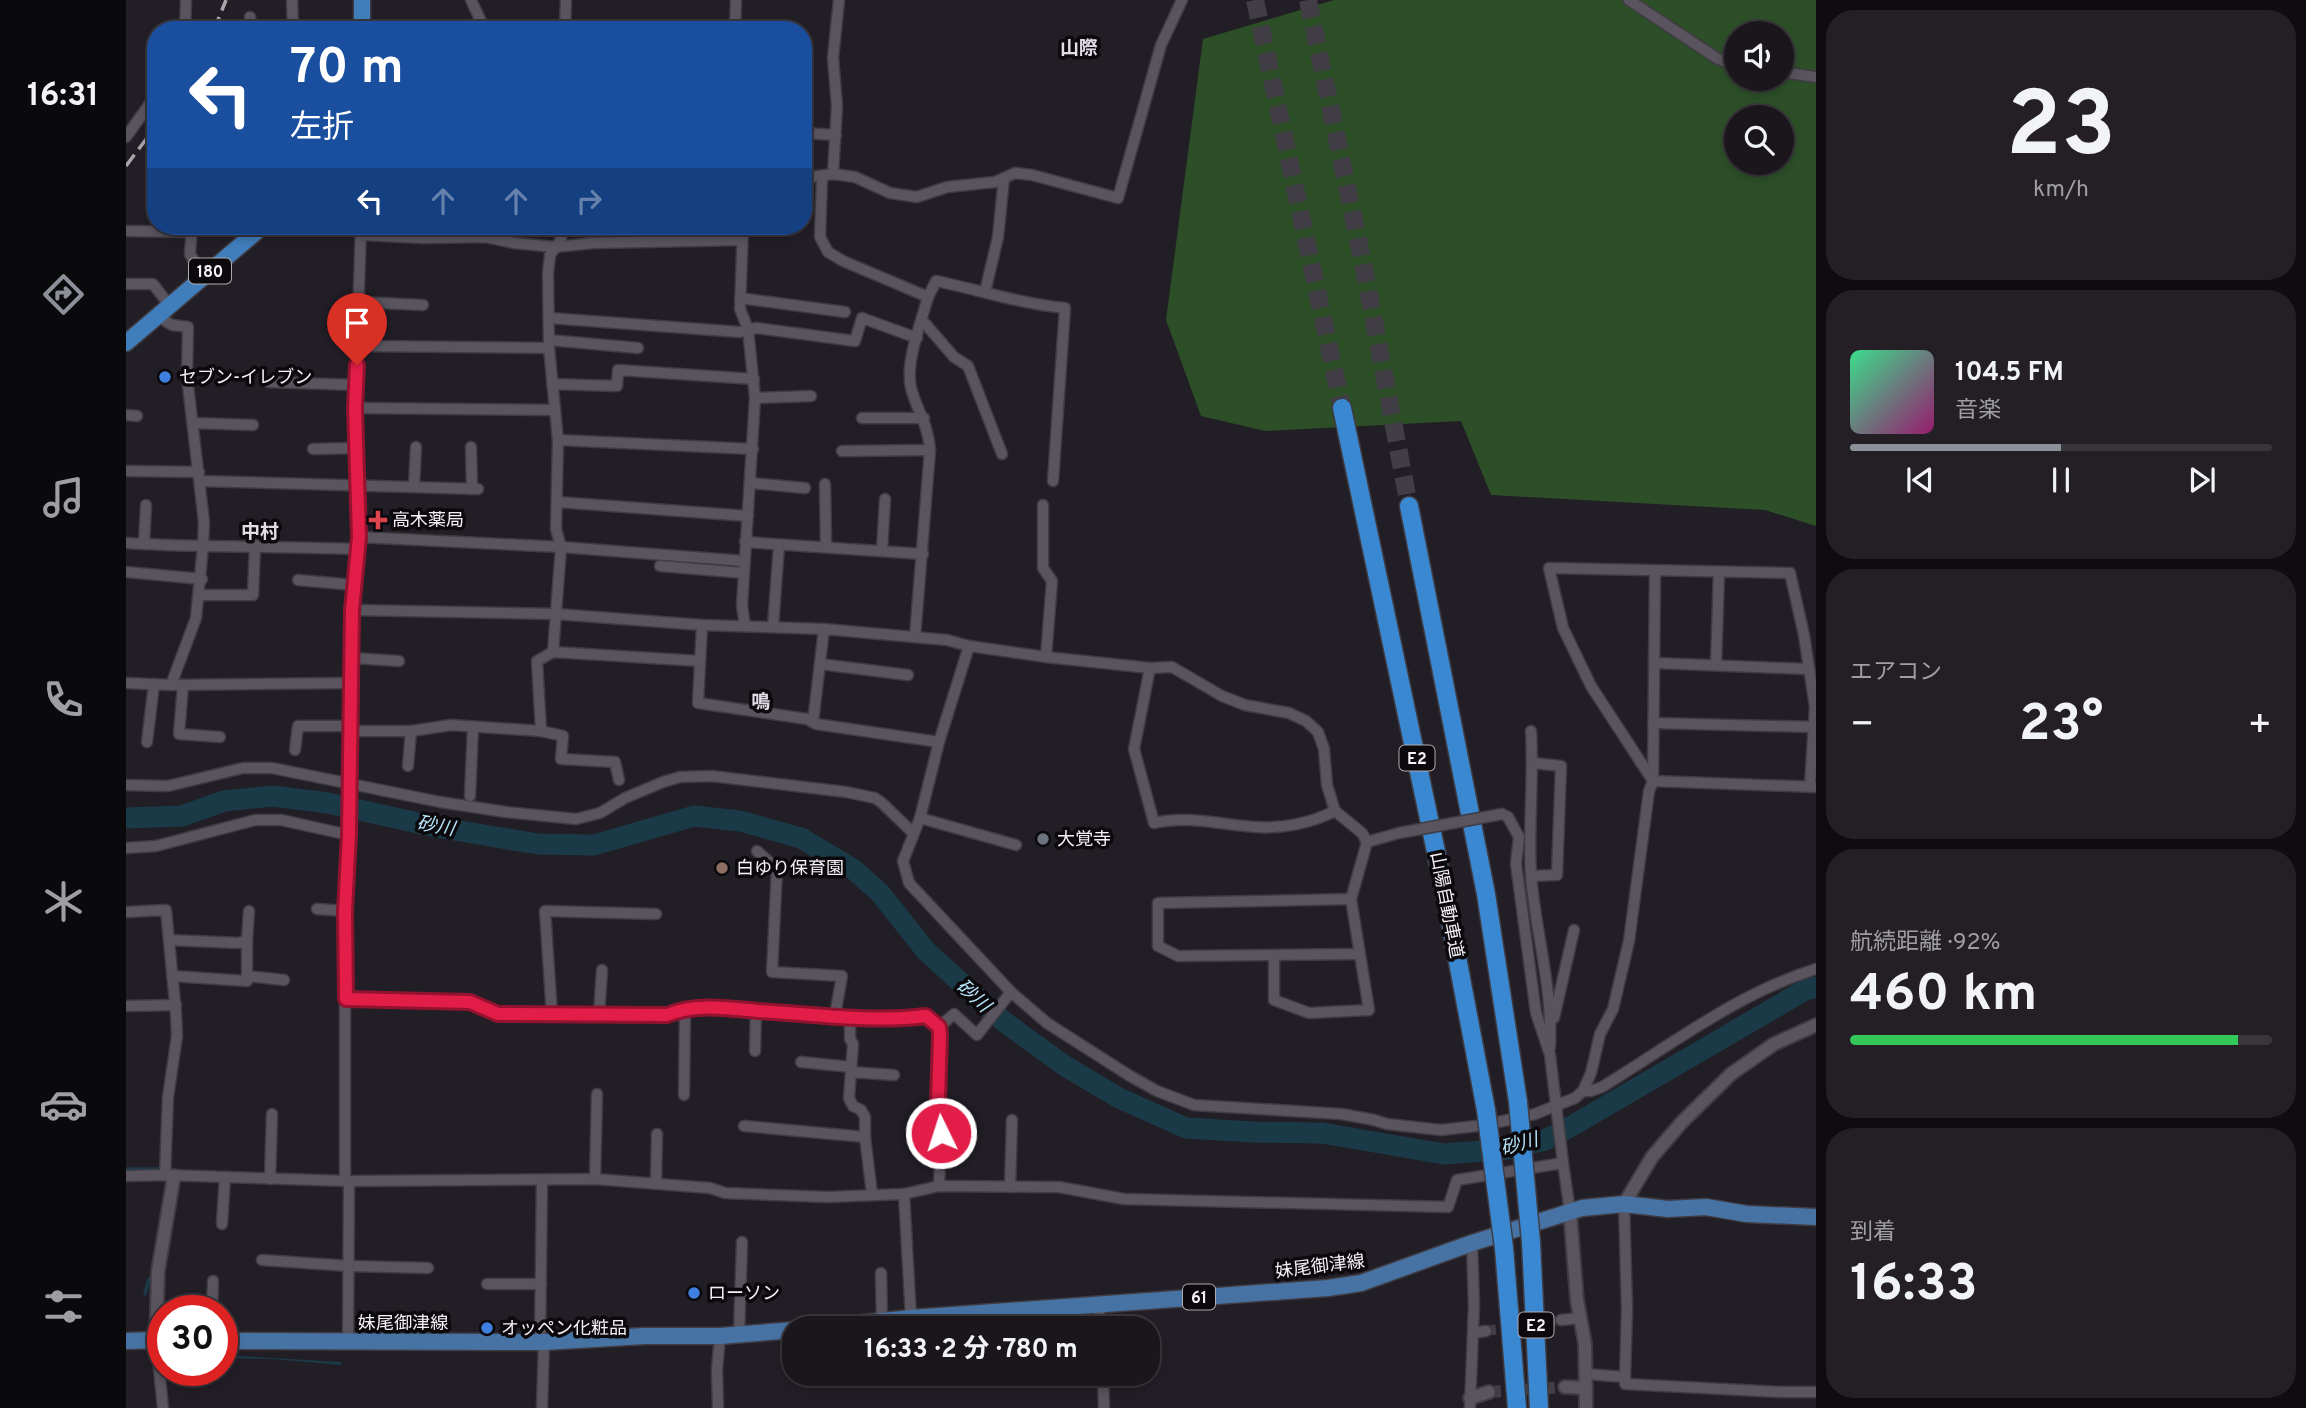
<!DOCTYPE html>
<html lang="ja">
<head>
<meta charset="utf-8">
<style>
	body { margin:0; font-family:Overpass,"Noto Sans JP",sans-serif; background:#231f25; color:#f1f3f6; height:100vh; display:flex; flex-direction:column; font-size:26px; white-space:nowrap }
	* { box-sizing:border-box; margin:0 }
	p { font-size:23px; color:#9f9fa3 }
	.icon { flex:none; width:38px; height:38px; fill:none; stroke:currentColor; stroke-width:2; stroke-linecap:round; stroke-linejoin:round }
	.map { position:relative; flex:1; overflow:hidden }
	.drawer { display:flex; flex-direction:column; gap:10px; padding:10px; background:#0e0c0f; width:490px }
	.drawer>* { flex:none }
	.banner { position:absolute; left:21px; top:21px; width:665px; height:214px; border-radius:28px; box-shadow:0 4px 10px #0003,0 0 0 2px #38353b; background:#1a4fa0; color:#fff; overflow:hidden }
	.buttons { position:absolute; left:1598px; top:21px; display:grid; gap:14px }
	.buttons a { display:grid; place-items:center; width:70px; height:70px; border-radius:50%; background:#1a161c; box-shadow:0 4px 10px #0003,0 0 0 2px #38353b; font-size:35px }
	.speed { position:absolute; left:21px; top:1295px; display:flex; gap:14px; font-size:35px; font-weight:700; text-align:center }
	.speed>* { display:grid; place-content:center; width:91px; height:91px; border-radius:50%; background:#1a161c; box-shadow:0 4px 10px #0003,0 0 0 2px #38353b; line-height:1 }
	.speed .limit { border:10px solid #d22; background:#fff; color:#111 }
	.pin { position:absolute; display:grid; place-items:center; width:60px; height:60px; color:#fff; margin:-72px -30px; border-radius:50% 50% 50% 0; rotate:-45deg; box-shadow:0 0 7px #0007 }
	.pin .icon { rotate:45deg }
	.me { position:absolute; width:77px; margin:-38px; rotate:356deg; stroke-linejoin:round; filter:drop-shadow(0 0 5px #0008) }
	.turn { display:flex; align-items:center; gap:24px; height:147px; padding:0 28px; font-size:32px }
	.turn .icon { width:91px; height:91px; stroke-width:2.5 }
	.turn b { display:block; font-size:49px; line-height:60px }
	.lanes { display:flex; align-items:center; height:66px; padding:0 28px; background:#0003; justify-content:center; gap:35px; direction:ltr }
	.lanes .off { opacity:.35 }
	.big { font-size:52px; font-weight:700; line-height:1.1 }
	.drawer .card { flex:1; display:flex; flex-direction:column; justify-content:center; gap:10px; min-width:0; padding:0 24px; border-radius:28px; background:#231f25 }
	.drawer .dial { align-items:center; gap:0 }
	.dial b { font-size:91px; line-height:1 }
	.song { display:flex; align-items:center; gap:21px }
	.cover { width:84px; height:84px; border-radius:10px; background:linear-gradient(135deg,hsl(150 70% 55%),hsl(320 70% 35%)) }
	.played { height:7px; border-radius:4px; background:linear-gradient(90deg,#8c9099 50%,#38353b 50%) }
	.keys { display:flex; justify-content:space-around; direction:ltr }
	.heat { display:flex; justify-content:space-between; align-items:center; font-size:38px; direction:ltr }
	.charge { height:10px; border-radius:5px; background:linear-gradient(90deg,#34c759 92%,#38353b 0) }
	.trip { position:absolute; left:656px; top:1316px; width:378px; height:70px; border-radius:28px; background:#1a161c; box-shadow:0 4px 10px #0003,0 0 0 2px #38353b; font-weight:700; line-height:70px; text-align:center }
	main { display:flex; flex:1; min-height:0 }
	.tab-bar { display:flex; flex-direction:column; width:126px; justify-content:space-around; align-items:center; background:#0a090b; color:#9f9fa3 }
	.tab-bar .icon { width:49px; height:49px }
	.tab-bar .active { color:#8c9099 }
	.tab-bar b { font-size:32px; color:#f1f3f6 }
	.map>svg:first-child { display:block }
</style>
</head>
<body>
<main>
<nav class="tab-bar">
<b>16:31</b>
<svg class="icon active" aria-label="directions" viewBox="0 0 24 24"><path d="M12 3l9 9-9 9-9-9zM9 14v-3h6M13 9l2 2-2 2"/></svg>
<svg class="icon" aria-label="music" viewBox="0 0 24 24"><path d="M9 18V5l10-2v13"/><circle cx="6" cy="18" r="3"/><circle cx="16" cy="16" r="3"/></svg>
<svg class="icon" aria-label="phone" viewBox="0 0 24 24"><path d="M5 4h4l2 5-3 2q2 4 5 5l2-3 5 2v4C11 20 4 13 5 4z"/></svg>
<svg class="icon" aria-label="climate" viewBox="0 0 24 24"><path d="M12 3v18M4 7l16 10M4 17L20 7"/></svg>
<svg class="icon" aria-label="car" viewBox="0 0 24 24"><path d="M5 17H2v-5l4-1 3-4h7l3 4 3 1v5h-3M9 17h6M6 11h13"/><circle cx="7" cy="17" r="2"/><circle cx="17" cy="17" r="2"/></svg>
<svg class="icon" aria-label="filters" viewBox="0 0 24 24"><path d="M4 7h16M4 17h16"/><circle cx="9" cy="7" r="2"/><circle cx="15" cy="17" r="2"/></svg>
</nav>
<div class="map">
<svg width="1690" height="1408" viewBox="0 0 1690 1408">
	<rect width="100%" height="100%" fill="#221e26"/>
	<!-- green -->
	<path fill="#2c4f28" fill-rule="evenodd" d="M1208,0H1690V526L1639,510L1365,495L1335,421L1139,431L1075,416L1040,320L1077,39ZM1610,33H1656V79H1610ZM1610,117H1656V163H1610Z"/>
	<!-- water -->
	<polygon fill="#1a3a48" points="96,1355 215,1362 215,1365 146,1359 96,1358"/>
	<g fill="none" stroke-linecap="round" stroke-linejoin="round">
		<!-- stream -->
		<g stroke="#1a3a48" stroke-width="3.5">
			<polyline points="0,1169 35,1169"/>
			<polyline points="19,1294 23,1279"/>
		</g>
		<!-- river -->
		<polyline stroke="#1a3a48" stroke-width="21" points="0,818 56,816 98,801 147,796 202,803 310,827 412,844 468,845 568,816 614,821 675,838 727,869 754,893 800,951 877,1021 939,1066 993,1098 1060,1128 1127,1132 1196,1133 1318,1154 1383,1149 1419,1140 1444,1127 1679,990 1690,987"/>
		<!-- minor-tunnel -->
		<polyline stroke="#423e45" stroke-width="10" stroke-dasharray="10 5" stroke-linecap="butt" points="1360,1331 1435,1320"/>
		<!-- tertiary-tunnel -->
		<polyline stroke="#423e45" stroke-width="12" stroke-dasharray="12 6" stroke-linecap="butt" points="1363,1392 1439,1387"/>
		<!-- motorway-tunnel -->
		<g stroke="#423e45" stroke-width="18" stroke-dasharray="18 9" stroke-linecap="butt">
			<polyline points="1129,0 1216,408"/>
			<polyline points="1182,0 1239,273 1283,506"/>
		</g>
		<!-- minor casing -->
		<g stroke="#3f3b42" stroke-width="13">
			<g id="minor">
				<polyline points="166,0 167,30"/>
				<polyline points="345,0 359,30"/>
				<polyline points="1503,0 1592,59 1610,65"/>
				<polyline points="59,30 60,0"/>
				<polyline points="124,30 124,17"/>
				<polyline points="439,30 440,0"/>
				<polyline points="609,30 610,0"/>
				<polyline points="1656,72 1690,77"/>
				<polyline points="677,133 710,135"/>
				<polyline points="0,137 30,95"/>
				<polyline points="707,174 711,106 707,58 713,0"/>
				<polyline points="28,175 30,175"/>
				<path d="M696,177L694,237L702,252L717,261L802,297C795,323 779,362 785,388C791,411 802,423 804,450L789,637"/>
				<polyline points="677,178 707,174 729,177 764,193 791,197 821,187 869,182 889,173 906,175 992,198 1035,45 1056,0"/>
				<polyline points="66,226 64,254 77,277"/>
				<polyline points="137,226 235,231"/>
				<polyline points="617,226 614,309 622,329 629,398 616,606 619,626"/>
				<polyline points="0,231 65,232"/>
				<polyline points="235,235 298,238 359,237 388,243 429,247 467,243 616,240"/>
				<polyline points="0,284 27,284 44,306"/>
				<polyline points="859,292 872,237 878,178"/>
				<path d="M802,297L810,281C854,290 895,304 939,308L927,481"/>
				<polyline points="614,298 719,312"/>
				<polyline points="233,302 297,305"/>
				<polyline points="31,316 46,325 62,327 61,377 78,522 77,546 70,618 45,685"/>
				<polyline points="423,318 614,332 630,328 729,341 736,318 791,338"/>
				<polyline points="796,320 828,357 842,366 876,454"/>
				<polyline points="423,340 512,348"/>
				<polyline points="232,346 423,348"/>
				<polyline points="143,382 230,385"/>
				<polyline points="426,384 491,386 492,370 628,379"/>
				<polyline points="629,398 685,396"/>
				<polyline points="229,408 429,410"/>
				<polyline points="0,415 11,416"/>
				<polyline points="736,418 798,418"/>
				<polyline points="67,423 127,425"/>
				<polyline points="432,440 627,449"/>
				<polyline points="345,447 346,489"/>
				<polyline points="187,449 229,448"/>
				<polyline points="716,451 804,450"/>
				<polyline points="0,471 73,472"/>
				<polyline points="74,481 352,489"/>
				<polyline points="625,483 679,488"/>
				<polyline points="699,484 700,547"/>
				<polyline points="288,487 290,447"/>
				<polyline points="431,502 622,516"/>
				<polyline points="917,505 917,568 926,581 920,657"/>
				<polyline points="233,537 435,547 618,561"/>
				<polyline points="619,542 797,554"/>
				<path d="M0,543C77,548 154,546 232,549"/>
				<polyline points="18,544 20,505"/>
				<polyline points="756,551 759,499"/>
				<polyline points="534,566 618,573"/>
				<polyline points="0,572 76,579"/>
				<polyline points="172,580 228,585"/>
				<polyline points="73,595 127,595 129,545"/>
				<polyline points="226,610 430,614 576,625 698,629 821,640 843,646 920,657 1024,668 1046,667 1096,696 1119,705 1163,713 1180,721 1192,732 1198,749 1201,785 1209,811 1236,833 1241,842 1225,899 1243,1010 1183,1013 1148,1000 1148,957"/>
				<polyline points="576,625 572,703 681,719 690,724 813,742"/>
				<polyline points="647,627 653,545"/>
				<polyline points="843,646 813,742 794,818 777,861 783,883 885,992 921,1023 1004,1076 1031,1091 1068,1105 1216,1114 1248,1120 1261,1124 1315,1130 1359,1125 1409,1114 1449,1098 1457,1091 1465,1073 1474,1034 1487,1009 1503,941 1523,791 1527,781 1529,572"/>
				<polyline points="427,652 574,661"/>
				<polyline points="226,658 273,661"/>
				<polyline points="1528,663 1682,669"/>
				<polyline points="694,664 782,675"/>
				<polyline points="1590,665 1593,572"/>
				<path d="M1024,668L1008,749L1028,823C1062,815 1096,825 1130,827C1156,829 1185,823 1209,811"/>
				<polyline points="0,683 45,685 226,683"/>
				<polyline points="57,685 53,734 94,737"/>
				<polyline points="687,722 698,629"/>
				<polyline points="1527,723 1688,727"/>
				<polyline points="224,731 285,731 325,725 415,731 437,736 435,759 489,762 493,780"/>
				<polyline points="415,731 411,661 427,652 435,547 430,529 432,440 423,348 422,273 424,255 435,240 435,226"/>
				<path d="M1405,731C1408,779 1402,828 1405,876C1410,934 1427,989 1424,1047"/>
				<polyline points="21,742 28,684"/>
				<polyline points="169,750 172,726 225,726"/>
				<polyline points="282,766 285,731"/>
				<polyline points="0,785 42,786 117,768 146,768 314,802 380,812 450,819 474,813 499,798 537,782 554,777 585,776 720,792 749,798 756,803 786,832"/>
				<polyline points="1684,786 1689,707 1678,635 1664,573 1423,568 1437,628 1465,686 1527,781 1690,787"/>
				<polyline points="344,796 347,727"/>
				<polyline points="1376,814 1382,817 1393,837 1390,864 1410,1013 1424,1055 1437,1163"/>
				<polyline points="794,818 890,845"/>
				<polyline points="1241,842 1273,833"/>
				<polyline points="0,848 30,846 129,820 155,820 223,835"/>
				<polyline points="631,851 651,869 646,972 716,976 709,1015"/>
				<polyline points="1405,876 1431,875 1435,766 1407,763"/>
				<polyline points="1225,899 1032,903 1032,946 1052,956 1234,954"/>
				<polyline points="191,909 219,911"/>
				<polyline points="0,912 40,910 50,1013 51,1036 42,1097 39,1175"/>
				<polyline points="43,940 113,943 121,940 123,911"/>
				<polyline points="46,976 121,981 121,940"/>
				<polyline points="121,976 158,980"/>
				<path d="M220,999L344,1002L372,1014L541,1015C570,1003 601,1008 632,1010C687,1014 745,1023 800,1016L813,1027L828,1014L851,1035L885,992"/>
				<polyline points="0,1006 50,1005"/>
				<polyline points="426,1015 419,911 530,914"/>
				<polyline points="473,1015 476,970"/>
				<polyline points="724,1016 724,1039 727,1044 723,1098 727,1106 735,1110 739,1117 739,1137 746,1194"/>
				<polyline points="1428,1018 1448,930"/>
				<polyline points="813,1027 815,1069 812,1101 816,1113 813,1186"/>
				<polyline points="629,1051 630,1010"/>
				<polyline points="675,1062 725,1067"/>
				<polyline points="725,1072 768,1075"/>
				<path d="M1457,1091H1465L1476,1087C1545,1045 1612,993 1690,969"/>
				<polyline points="558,1095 559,1008"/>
				<polyline points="618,1126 739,1137"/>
				<polyline points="0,1176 39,1175 223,1181 469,1179 584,1188 599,1193 701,1197 778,1194 813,1186 933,1187 998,1199 1322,1207 1331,1180 1437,1163 1444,1212"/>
				<polyline points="144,1179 146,1114"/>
				<polyline points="469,1179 471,1094"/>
				<polyline points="219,1181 219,911 223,835 226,610 233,537 229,408 235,226"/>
				<polyline points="530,1183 531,1134"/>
				<polyline points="884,1187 886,1120"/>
				<polyline points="778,1194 785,1318"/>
				<polyline points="1498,1204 1501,1310 1499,1377"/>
				<polyline points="96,1224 99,1177"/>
				<polyline points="136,1260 223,1266 302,1268"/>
				<polyline points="755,1273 756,1322"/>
				<polyline points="361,1284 415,1284"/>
				<polyline points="973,1306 974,1328"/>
				<polyline points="86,1311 87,1281"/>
				<polyline points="1435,1320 1454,1318"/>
				<polyline points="1347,1333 1360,1331"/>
				<polyline points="613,1335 616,1242"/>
				<polyline points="30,1340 37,1408"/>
				<polyline points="414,1342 416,1180"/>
				<polyline points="222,1343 223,1181"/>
				<polyline points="977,1374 978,1408"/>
				<polyline points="1459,1374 1499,1377 1499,1384 1656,1392 1690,1392"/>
				<polyline points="416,1408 418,1342"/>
				<polyline points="592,1408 591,1369 594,1336"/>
				<polyline points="1344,1408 1348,1305 1346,1243"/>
			</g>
		</g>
		<!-- tertiary casing -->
		<g stroke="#3f3b42" stroke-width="16">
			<g id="tertiary">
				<polyline points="1498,1204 1526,1157 1556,1122 1605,1074 1648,1044 1690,1025"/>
				<polyline points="1444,1212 1451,1300 1459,1344 1460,1408"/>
				<polyline points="30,1340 32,1271 48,1176"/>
				<polyline points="1439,1387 1460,1388"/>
				<polyline points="1344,1398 1363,1392"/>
			</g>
		</g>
		<!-- primary casing -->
		<g stroke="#3f3b42" stroke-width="19">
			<g id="primary">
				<polyline points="691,1328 785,1318 1202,1288 1235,1283 1346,1243 1456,1208 1498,1204 1542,1209 1580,1207 1621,1214 1690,1217"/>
				<polyline points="0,1341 37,1340"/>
				<polyline points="96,1341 418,1342 518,1336 594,1336 668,1330"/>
			</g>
		</g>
		<!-- trunk casing -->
		<g stroke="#3f3b42" stroke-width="19">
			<g id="trunk">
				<polyline points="236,30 236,0"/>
				<polyline points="0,343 137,226"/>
			</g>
		</g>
		<!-- motorway casing -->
		<g stroke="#3f3b42" stroke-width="21">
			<g id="motorway">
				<polyline points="1216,408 1320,899 1360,1110"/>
				<polyline points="1283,506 1360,894 1392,1102"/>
				<polyline points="1405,1242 1413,1408"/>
				<polyline points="1378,1248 1391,1408"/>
			</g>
		</g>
		<!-- minor -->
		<use href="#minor" stroke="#59545e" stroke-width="10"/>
		<!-- tertiary -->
		<use href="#tertiary" stroke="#59545e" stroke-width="12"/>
		<!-- primary -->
		<use href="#primary" stroke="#4673a4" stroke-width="16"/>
		<!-- trunk -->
		<use href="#trunk" stroke="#407dbb" stroke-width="16"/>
		<!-- motorway -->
		<use href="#motorway" stroke="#3a87d2" stroke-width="18"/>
		<!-- rail -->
		<g stroke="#a9a5ab" stroke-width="3.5" stroke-dasharray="14 7" stroke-linecap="butt">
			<polyline points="88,30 100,0"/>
			<polyline points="0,166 30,126"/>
		</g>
		<!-- minor-bridge casing -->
		<g stroke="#3f3b42" stroke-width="13" stroke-linecap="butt">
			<polyline id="minor-bridge" points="1273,833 1376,814"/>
		</g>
		<!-- motorway-bridge casing -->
		<g stroke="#3f3b42" stroke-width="21" stroke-linecap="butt">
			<g id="motorway-bridge">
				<polyline points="1392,1102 1405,1242"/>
				<polyline points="1360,1110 1378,1248"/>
			</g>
		</g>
		<!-- minor-bridge -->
		<use href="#minor-bridge" stroke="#59545e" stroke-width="10"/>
		<!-- motorway-bridge -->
		<use href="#motorway-bridge" stroke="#3a87d2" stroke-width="18"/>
	</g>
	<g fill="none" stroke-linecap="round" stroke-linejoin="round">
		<!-- route casing -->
		<g stroke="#92132f" stroke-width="18">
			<path id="route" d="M231,365L229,408L233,537L226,610L223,835L219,911L220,999L344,1002L372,1014L541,1015C570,1003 601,1008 632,1011C687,1014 745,1023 800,1016L813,1027L814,1035L812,1101L816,1113L815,1133"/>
		</g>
		<!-- route -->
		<use href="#route" stroke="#e11d48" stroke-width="12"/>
	</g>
	<!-- markers -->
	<g fill="#3f7fe0" stroke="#0b090c" stroke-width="2.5">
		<circle cx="39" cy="377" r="7"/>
		<circle cx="568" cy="1293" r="7"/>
		<circle cx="361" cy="1328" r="7"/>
	</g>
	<path fill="#e0444e" stroke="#0b090c" stroke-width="2.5" d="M248.5 509.5h7v7h7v7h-7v7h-7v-7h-7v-7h7z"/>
	<circle fill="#6b7280" stroke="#0b090c" stroke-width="2.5" cx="917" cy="839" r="7"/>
	<circle fill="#8d6e63" stroke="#0b090c" stroke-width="2.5" cx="596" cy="868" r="7"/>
	<g text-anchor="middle" stroke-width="7" stroke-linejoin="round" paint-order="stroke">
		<!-- shield labels -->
		<g fill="#0b090c" stroke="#aeabb0" stroke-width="2">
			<rect x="63" y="258.5" width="42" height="25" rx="5"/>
			<rect x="1273.5" y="745.5" width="35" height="25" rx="5"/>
			<rect x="1057" y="1284.5" width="32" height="25" rx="5"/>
			<rect x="1392.5" y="1312.5" width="35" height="25" rx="5"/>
		</g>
		<g font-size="16" font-weight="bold" fill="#f4f1f6">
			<text x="84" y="277">180</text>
			<text x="1291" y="764">E2</text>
			<text x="1073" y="1303">61</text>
			<text x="1410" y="1331">E2</text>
		</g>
		<!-- poi labels -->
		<g font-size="18" fill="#f4f1f6" stroke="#0b090c" text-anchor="start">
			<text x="53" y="383">セブン-イレブン</text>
			<text x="266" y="526">高木薬局</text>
			<text x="931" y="845">大覚寺</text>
			<text x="610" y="874">白ゆり保育園</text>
			<text x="582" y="1299">ローソン</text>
			<text x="375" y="1334">オッペン化粧品</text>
		</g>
		<!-- street labels -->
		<g font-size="18" fill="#f4f1f6" stroke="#0b090c">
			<text transform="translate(1321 905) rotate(79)" y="6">山陽自動車道</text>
			<text transform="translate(1194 1266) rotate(-7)" y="6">妹尾御津線</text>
			<text x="277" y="1329">妹尾御津線</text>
		</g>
		<!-- neighbourhood labels -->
		<g font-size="19" font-weight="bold" fill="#e2dce7" stroke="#0b090c">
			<text x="953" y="54">山際</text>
			<text x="134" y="538">中村</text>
			<text x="635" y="708">鳴</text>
		</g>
		<!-- water labels -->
		<g font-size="19" font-style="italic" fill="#b5e4fa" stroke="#0b090c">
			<text transform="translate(310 825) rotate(10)" y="7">砂川</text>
			<text transform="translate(848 995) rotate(42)" y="7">砂川</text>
			<text transform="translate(1393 1143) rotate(-15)" y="7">砂川</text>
		</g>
	</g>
</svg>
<div class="buttons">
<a><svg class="icon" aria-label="sound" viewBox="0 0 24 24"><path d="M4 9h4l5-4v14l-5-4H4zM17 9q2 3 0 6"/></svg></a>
<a><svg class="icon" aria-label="search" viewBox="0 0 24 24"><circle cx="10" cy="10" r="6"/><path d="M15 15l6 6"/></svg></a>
</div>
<div class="speed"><div class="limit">30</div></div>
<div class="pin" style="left:231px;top:365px;background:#d93025"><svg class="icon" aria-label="arrive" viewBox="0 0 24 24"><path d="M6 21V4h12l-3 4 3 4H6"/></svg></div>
<svg class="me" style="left:815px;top:1133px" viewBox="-20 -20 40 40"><circle r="17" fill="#e11d48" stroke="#fff" stroke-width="3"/><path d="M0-11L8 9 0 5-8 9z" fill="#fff"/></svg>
<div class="trip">16:33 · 2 分 · 780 m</div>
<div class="banner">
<div class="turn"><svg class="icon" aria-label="left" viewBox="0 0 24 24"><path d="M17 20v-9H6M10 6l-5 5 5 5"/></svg><div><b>70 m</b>左折</div></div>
<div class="lanes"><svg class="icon" aria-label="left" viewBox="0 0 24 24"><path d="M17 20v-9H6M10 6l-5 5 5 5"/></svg><svg class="icon off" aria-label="ahead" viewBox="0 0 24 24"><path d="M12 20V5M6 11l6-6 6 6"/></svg><svg class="icon off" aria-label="ahead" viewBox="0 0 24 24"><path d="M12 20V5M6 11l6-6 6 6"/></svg><svg class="icon off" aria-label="right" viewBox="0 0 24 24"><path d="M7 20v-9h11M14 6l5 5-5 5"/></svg></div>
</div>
</div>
<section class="drawer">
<div class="card dial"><b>23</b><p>km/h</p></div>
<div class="card">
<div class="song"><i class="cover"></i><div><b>104.5 FM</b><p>音楽</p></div></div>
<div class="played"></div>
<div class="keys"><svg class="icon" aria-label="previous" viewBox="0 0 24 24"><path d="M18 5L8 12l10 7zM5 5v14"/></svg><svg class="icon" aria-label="pause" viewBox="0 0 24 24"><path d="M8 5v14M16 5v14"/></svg><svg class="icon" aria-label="next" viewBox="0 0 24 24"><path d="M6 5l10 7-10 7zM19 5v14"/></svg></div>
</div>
<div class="card"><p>エアコン</p>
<div class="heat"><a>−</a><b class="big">23°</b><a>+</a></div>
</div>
<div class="card"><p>航続距離 · 92%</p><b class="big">460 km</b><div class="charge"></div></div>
<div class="card"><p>到着</p><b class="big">16:33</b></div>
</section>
</main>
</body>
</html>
